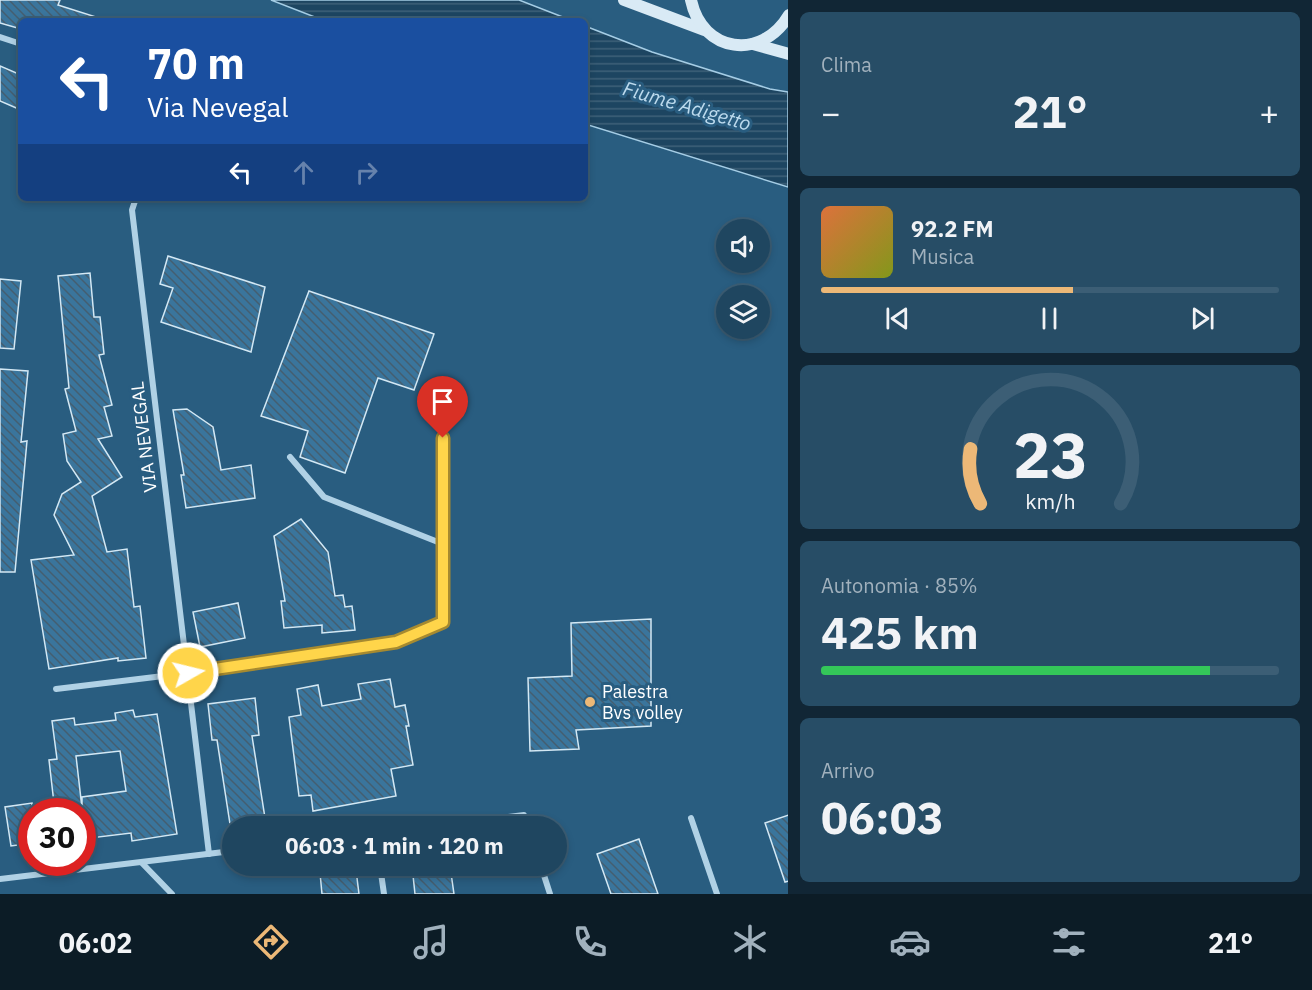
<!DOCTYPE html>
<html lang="it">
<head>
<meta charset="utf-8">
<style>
	body { margin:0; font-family:"IBM Plex Sans",sans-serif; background:#274d66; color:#f1f3f6; height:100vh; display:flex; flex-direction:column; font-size:22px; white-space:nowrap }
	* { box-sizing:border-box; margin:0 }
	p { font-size:20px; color:#a1b1bd }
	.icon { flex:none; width:33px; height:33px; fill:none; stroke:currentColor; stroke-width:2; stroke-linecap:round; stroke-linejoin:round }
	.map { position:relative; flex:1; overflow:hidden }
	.panel { display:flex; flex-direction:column; gap:12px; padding:12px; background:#112635; width:524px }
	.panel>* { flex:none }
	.banner { position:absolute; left:18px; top:18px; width:570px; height:183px; border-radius:9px; box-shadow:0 3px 9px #0003,0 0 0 2px #3c5e75; background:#1a4fa0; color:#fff; overflow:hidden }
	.fabs { position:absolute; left:716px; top:219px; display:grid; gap:12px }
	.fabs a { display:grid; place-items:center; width:54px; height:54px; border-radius:50%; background:#1f4660; box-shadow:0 3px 9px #0003,0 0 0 2px #3c5e75; font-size:30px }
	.speed { position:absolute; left:18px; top:798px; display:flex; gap:12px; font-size:30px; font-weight:700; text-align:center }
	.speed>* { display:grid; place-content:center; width:78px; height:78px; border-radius:50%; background:#1f4660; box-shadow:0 3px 9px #0003,0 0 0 2px #3c5e75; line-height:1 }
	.speed .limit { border:9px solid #d22; background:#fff; color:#111 }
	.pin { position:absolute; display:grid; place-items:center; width:51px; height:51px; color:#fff; margin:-62px -26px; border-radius:50% 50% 50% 0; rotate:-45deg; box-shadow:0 0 6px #0007 }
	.pin .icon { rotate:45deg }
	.me { position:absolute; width:66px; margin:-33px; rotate:82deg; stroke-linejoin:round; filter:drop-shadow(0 0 4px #0008) }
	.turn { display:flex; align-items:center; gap:21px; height:126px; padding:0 30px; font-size:27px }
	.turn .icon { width:78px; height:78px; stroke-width:2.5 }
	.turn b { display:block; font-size:42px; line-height:51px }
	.lanes { display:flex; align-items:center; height:57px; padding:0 30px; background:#0003; justify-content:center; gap:30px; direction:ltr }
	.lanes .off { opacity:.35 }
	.big { font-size:45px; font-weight:700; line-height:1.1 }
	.panel .tile { flex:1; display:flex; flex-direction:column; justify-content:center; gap:9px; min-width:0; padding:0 21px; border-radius:9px; background:#274d66 }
	.panel .dial { align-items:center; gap:0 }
	.dial svg { height:156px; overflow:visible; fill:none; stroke:#3c5e75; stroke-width:7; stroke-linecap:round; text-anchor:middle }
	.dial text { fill:#f1f3f6; stroke:none }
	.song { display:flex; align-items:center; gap:18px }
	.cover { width:72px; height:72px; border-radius:9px; background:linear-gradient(135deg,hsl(20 70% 55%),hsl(70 70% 35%)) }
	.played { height:6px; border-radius:3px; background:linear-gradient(90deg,#ecb877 55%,#3c5e75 55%) }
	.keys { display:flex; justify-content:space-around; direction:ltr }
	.heat { display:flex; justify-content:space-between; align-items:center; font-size:33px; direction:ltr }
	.charge { height:9px; border-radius:4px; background:linear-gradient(90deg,#34c759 85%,#3c5e75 0) }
	.trip { position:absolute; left:222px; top:816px; width:345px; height:60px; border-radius:30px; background:#1f4660; box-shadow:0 3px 9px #0003,0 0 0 2px #3c5e75; font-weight:700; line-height:60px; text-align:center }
	.tab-bar { display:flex; height:96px; justify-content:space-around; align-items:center; background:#0c1c26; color:#a1b1bd }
	.tab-bar .icon { width:42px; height:42px }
	.tab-bar .selected { color:#ecb877 }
	.tab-bar b { font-size:27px; color:#f1f3f6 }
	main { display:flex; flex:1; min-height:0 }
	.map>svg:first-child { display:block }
</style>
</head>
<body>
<main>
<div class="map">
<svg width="789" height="894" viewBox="0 0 789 894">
	<defs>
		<pattern id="water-rules" width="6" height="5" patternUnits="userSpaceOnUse" patternTransform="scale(1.5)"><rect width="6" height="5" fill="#1d4561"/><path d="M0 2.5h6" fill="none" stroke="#3f6179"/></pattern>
		<pattern id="building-back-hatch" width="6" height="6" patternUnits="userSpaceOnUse" patternTransform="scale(1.5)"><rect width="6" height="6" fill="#3a759c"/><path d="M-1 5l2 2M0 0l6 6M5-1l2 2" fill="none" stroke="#445e70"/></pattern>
	</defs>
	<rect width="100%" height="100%" fill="#295d80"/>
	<!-- water -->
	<g fill="url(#water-rules)" stroke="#a5cde5" stroke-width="1.5">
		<polygon points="271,0 519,0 573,21 325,21"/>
		<polygon points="585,26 652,52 770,89 788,92 788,187 585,124"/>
	</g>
	<!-- building -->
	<g fill="url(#building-back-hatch)" stroke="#d3e8f4" stroke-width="1.5" fill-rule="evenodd">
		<polygon points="0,0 60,0 58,5 96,17 96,21 21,21 21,29 0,23"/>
		<polygon points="0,66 21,75 21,110 0,101"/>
		<polygon points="168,256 265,287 251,352 161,322 173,288 160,284"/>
		<polygon points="90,273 94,317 100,317 104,354 99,355 112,405 104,407 112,436 98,439 122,477 92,496 107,552 127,549 134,607 140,606 146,658 118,661 118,658 49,669 31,560 74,555 54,515 62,494 81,482 67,461 63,434 76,431 65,389 69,388 58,276"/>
		<polygon points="0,279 21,281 14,349 0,348"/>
		<polygon points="309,291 434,334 414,390 378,378 345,473 300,457 308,431 261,416"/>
		<polygon points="0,369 28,371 21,442 27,441 15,572 0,572"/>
		<polygon points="187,409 213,427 221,470 251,465 255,498 186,508 181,475 184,475 173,410"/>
		<polygon points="301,519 328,552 335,596 343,595 345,607 352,606 355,630 322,633 322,625 284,628 281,601 285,601 274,536"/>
		<polygon points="238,603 245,638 200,647 193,612"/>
		<polygon points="651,619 651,726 576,730 579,749 530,751 528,678 572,676 571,623"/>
		<polygon points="390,679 395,707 405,705 409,726 406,726 413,765 391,769 396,796 313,811 311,795 299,796 289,717 301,715 297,689 318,685 322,706 361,699 358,684"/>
		<polygon points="255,698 259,735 252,736 265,818 230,824 217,740 212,740 208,704"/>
		<path d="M133,710L135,717L157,714L177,834L132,841L131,833L82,839V812H55L49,760L57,759L52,721L74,718L75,725L116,720L115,713ZM120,751L126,791L82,797V808L76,756Z"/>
		<polygon points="32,803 32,843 11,846 5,807"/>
		<polygon points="789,815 789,881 785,882 765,823"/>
		<polygon points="639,839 658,894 611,894 597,854"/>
		<polygon points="412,866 450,866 454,894 415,894"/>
		<polygon points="356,870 359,894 322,894 320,873"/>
	</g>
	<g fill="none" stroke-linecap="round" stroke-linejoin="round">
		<!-- street -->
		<g stroke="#b0d1e5" stroke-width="6">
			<polyline points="0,37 21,44"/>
			<polyline points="136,198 132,210 209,854"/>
			<polyline points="290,457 324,497 443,544"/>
			<polyline points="56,689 188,673 396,642 443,622 443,438"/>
			<polyline points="691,818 717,894"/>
			<polyline points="436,826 524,815 528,826"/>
			<polyline points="142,863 172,894"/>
			<polyline points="380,866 384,894"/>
			<polyline points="541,866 550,894"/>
			<polyline points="0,879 232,851"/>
		</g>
		<!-- secondary -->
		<g stroke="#d9eaf5" stroke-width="12">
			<polyline points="624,0 704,30"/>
			<path d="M691,0C702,53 762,61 789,15"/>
			<polyline points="753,44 789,54"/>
		</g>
	</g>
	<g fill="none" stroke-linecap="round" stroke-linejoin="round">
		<!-- route casing -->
		<g stroke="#a68a30" stroke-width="15">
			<polyline id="route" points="188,673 396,642 443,622 443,438"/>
		</g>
		<!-- route -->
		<use href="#route" stroke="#ffd54a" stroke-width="10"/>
	</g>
	<!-- markers -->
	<circle fill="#ecb877" stroke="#295d80" stroke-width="2" cx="590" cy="702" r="6"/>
	<g text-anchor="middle" stroke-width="6" stroke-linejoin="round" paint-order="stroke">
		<!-- street labels -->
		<g font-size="18" fill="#fff" stroke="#295d80">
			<text transform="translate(144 437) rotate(-97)" y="6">VIA NEVEGAL</text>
		</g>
		<!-- poi labels -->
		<g font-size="18" fill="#fff" stroke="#295d80" text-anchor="start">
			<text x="602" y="698">Palestra<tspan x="602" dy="21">Bvs volley</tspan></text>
		</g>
		<!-- water labels -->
		<g font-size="20" font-style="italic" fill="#bcdaed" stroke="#295d80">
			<text transform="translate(687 106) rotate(16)" y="7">Fiume Adigetto</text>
		</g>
	</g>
</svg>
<div class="fabs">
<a><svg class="icon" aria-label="sound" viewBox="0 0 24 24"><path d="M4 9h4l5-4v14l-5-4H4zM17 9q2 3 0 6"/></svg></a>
<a><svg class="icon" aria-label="layers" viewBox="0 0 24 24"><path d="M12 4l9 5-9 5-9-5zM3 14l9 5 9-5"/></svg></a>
</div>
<div class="speed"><div class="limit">30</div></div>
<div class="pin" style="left:443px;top:438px;background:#d93025"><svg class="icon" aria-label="arrive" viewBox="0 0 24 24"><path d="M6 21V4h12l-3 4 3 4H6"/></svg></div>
<svg class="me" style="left:188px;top:673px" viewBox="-20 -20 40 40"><circle r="17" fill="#ffd54a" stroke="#fff" stroke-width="3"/><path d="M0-11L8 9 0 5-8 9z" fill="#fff"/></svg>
<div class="trip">06:03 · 1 min · 120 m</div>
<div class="banner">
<div class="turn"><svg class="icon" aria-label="left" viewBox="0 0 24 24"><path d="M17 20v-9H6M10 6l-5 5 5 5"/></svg><div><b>70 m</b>Via Nevegal</div></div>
<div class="lanes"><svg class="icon" aria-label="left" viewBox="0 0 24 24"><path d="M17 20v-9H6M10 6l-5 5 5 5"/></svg><svg class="icon off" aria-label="ahead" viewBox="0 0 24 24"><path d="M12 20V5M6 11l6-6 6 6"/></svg><svg class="icon off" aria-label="right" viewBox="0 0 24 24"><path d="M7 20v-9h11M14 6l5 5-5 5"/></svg></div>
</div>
</div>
<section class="panel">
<div class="tile"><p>Clima</p>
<div class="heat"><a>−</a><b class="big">21°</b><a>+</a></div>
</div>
<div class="tile">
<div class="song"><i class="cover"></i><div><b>92.2 FM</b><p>Musica</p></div></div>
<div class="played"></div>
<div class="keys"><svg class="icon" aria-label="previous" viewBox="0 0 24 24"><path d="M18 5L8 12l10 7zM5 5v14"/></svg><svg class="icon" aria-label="pause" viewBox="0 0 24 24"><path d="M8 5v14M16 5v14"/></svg><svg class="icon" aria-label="next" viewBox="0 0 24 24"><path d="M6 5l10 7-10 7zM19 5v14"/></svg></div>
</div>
<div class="tile dial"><svg viewBox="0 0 100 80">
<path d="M14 69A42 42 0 1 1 86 69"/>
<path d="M14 69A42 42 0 0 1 9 41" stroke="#ecb877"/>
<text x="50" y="56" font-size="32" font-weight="700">23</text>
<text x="50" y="72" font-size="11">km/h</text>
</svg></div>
<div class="tile"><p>Autonomia · 85%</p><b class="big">425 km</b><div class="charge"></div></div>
<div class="tile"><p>Arrivo</p><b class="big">06:03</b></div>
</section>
</main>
<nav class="tab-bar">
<b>06:02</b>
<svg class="icon selected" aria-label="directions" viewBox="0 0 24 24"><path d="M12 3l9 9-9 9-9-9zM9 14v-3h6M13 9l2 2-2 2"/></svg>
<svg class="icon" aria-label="music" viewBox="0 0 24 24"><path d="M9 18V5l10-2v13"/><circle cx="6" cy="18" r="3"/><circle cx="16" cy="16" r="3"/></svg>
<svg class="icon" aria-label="phone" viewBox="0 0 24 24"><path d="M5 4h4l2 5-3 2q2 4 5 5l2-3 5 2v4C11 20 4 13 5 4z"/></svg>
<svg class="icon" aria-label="climate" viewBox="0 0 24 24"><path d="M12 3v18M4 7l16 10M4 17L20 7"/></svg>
<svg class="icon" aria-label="car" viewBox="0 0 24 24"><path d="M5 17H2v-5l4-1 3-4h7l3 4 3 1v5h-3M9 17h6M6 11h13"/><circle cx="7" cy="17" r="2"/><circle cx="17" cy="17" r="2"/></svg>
<svg class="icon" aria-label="filters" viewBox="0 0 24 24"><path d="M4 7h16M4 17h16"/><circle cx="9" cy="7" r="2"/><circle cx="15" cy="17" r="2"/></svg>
<b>21°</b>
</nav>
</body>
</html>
